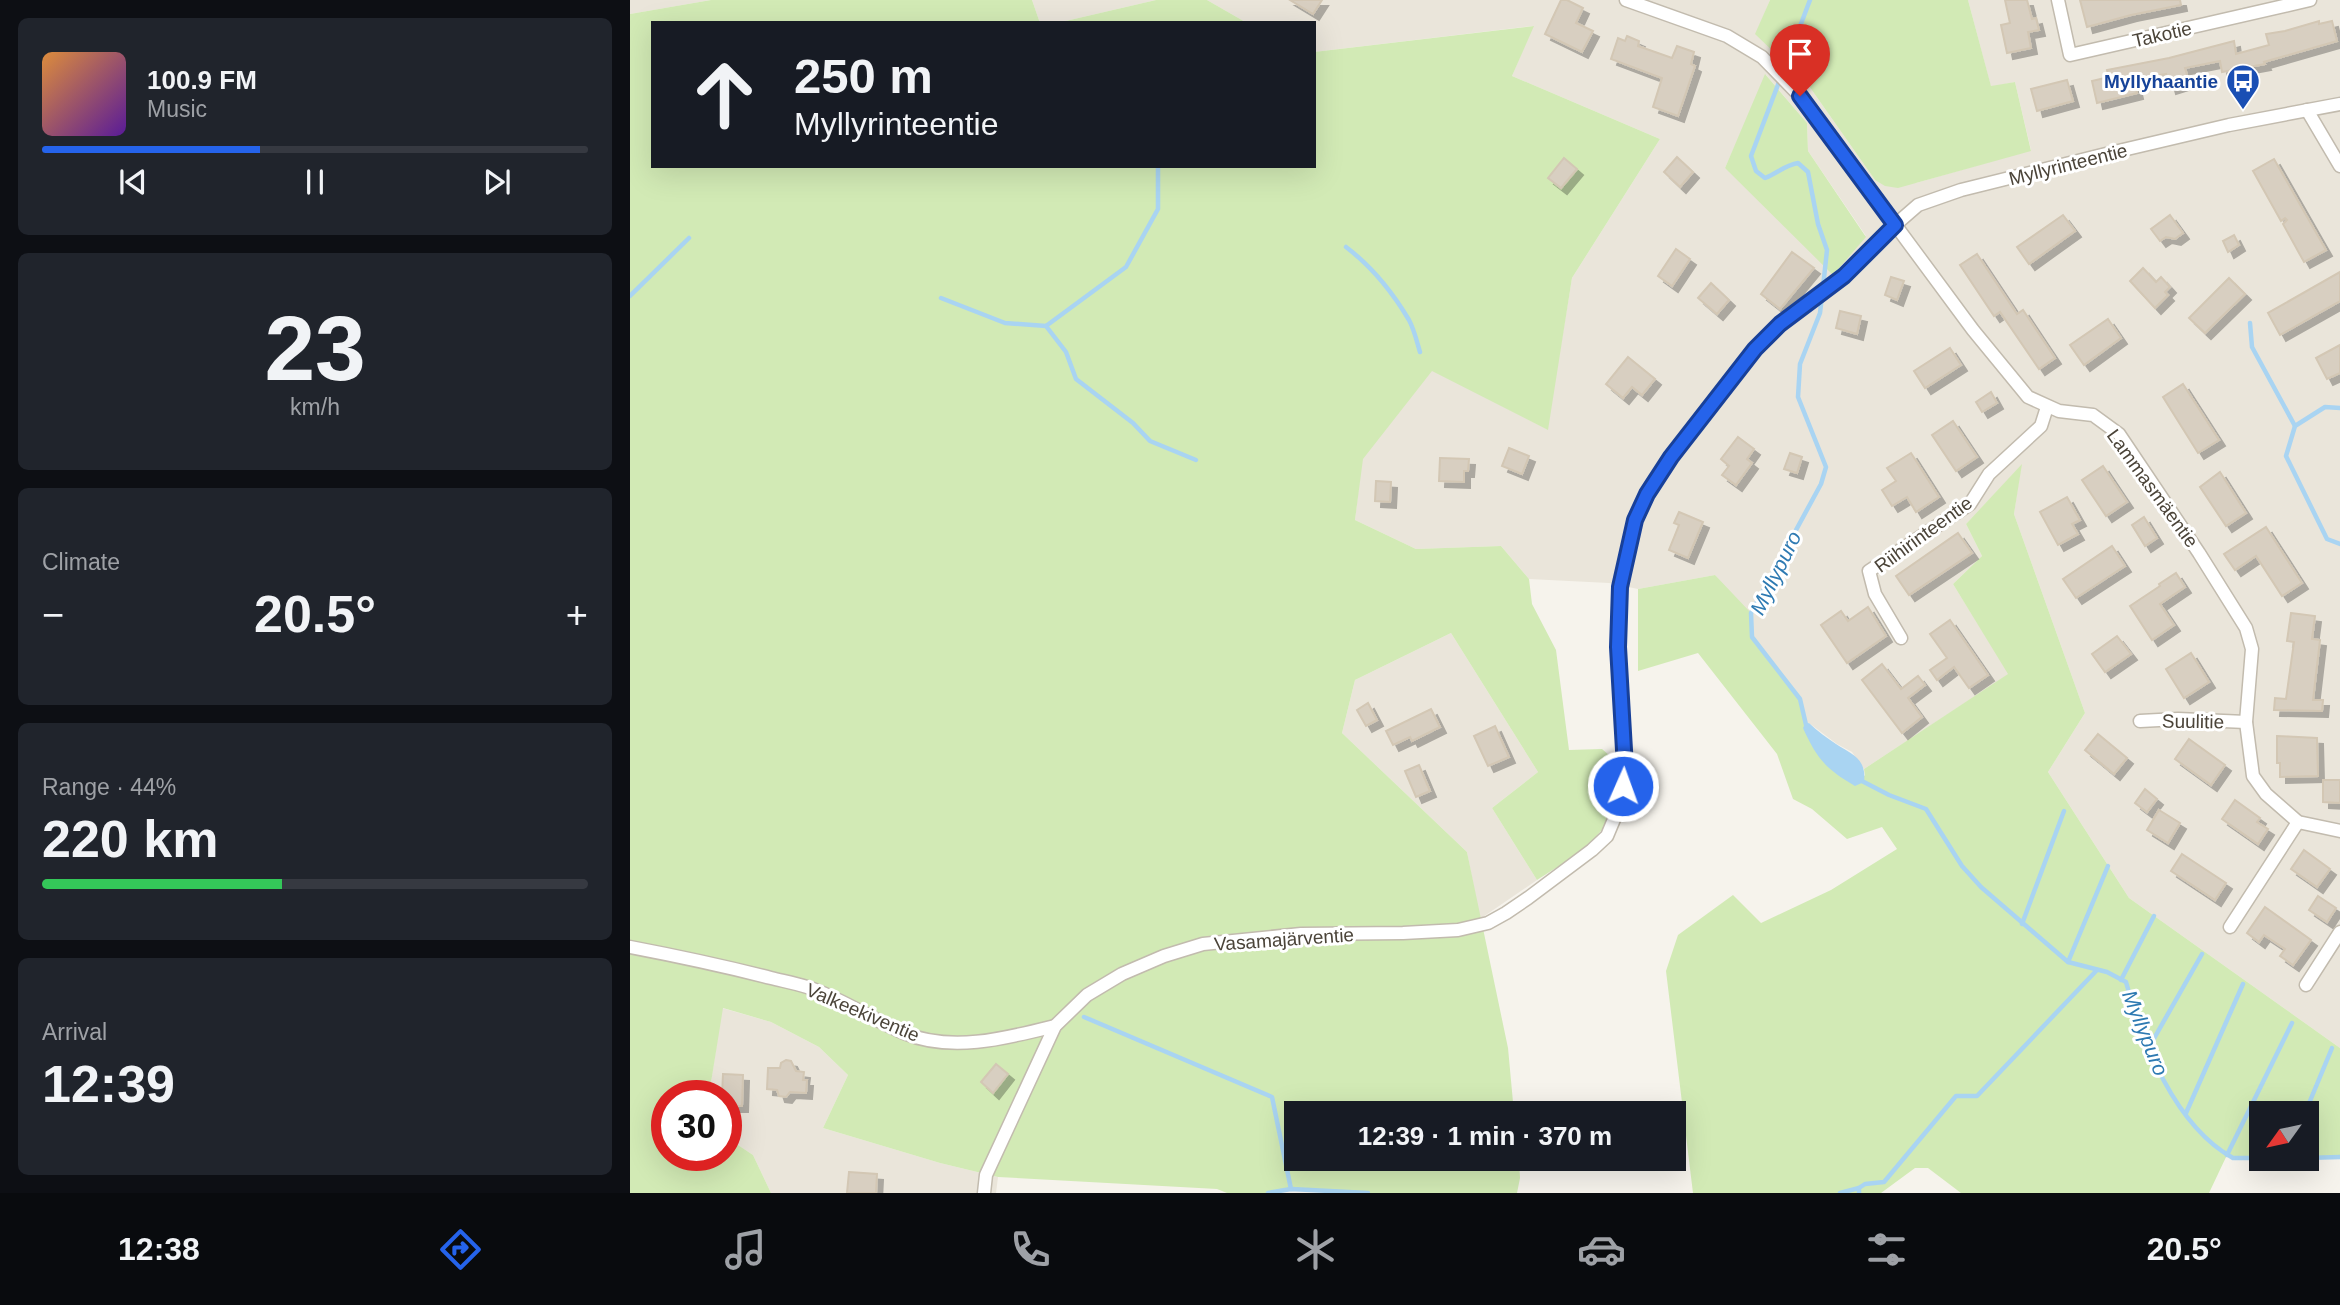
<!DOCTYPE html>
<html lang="en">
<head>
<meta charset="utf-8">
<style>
	body { margin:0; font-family:Arial,sans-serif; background:#20242c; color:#f1f3f6; height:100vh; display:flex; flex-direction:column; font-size:26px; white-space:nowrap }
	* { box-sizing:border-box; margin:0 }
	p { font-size:23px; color:#9ea1a6 }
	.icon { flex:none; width:38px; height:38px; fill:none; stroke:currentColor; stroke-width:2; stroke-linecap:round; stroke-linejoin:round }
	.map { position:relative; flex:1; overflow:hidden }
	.details { display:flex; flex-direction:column; gap:18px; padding:18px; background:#0d0f14; width:630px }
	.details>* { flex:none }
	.top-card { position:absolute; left:21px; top:21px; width:665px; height:147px; border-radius:0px; box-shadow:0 7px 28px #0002; background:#171b24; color:#f1f3f6; overflow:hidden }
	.needle { width:46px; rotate:237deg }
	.controls { position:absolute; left:1619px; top:1101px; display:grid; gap:14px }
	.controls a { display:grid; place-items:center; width:70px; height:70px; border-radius:0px; background:#171b24; box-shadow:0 7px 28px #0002; font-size:35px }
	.speed { position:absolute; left:21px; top:1080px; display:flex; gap:14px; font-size:35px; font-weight:700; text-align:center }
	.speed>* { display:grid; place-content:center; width:91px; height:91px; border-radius:50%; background:#171b24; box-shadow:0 7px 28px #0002; line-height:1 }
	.speed .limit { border:10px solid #d22; background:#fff; color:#111 }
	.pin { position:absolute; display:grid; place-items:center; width:60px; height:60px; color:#fff; margin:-72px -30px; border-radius:50% 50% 50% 0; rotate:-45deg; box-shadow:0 0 7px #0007 }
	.pin .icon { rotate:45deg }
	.me { position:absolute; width:77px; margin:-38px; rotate:2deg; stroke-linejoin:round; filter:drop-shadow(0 0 5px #0008) }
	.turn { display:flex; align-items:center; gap:24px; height:147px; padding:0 28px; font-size:32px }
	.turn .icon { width:91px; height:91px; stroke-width:2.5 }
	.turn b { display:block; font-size:49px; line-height:60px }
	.big { font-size:52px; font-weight:600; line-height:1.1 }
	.details .tile { flex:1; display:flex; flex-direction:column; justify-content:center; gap:10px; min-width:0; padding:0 24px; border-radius:10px; background:#20242c }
	.details .dial { align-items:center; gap:0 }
	.dial b { font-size:91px; line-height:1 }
	.song { display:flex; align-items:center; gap:21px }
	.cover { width:84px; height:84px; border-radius:10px; background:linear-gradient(135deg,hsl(30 70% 55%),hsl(270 70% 35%)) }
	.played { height:7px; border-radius:4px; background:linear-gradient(90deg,#2563eb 40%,#363941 40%) }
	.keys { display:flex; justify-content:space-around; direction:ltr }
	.heat { display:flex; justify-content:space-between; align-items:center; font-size:38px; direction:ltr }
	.charge { height:10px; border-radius:5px; background:linear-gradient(90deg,#34c759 44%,#363941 0) }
	.trip { position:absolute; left:654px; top:1101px; width:402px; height:70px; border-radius:0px; background:#171b24; box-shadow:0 7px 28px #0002; font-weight:600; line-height:70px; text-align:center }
	.tab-bar { display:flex; height:112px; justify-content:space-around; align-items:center; background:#090b0e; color:#9ea1a6 }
	.tab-bar .icon { width:49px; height:49px }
	.tab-bar .on { color:#2563eb }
	.tab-bar b { font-size:32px; color:#f1f3f6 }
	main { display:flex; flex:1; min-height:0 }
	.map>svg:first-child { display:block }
</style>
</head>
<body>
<main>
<section class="details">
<div class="tile">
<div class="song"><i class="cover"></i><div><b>100.9 FM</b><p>Music</p></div></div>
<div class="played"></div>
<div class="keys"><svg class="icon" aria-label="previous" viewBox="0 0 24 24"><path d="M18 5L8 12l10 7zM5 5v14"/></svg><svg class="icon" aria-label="pause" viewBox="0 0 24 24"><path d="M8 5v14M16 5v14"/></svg><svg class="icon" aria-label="next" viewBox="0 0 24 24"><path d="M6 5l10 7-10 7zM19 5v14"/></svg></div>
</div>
<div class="tile dial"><b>23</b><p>km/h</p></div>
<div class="tile"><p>Climate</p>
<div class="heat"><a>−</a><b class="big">20.5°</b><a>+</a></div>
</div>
<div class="tile"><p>Range · 44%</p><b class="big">220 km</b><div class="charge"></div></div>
<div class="tile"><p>Arrival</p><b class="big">12:39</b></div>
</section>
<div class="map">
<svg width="1710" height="1193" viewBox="0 0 1710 1193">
	<defs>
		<filter id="shadow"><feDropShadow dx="6" dy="6" stdDeviation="0" flood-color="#0004"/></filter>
	</defs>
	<rect width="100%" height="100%" fill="#f6f3ec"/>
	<!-- residential -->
	<g fill="#eae5da" fill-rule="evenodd">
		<polygon points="0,0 81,0 0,14"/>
		<polygon points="402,0 526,0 427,23 410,23"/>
		<path d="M577,0H1140L1126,34L1179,86L1245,180L1286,183L1401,150L1385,82L1361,87L1338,0H1710V1048L1499,898L1418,772L1455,713L1384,514L1391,466L1336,524L1352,556L1323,584L1379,674L1234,769L1222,752L1207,744L1179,723L1175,724L1170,699L1122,637L1085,575L1008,589L979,583L899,579L871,546L786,549L725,520L732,459L802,370L917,429L942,278L1030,139L882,76L903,26L684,52V23H617ZM1136,75L1177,123L1178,151L1236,236L1095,168Z"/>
		<polygon points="821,633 908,772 862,808 907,880 850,919 837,852 712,733 725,680"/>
		<polygon points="92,1008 141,1022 189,1047 218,1075 193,1128 310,1163 368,1177 366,1193 141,1193 123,1155 96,1137 96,1096 79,1096"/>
	</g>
	<!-- green -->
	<g fill="#d2eab5">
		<path d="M81,0H402L410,23H23V166H684V52L904,26L882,76L1030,139L942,278L918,430L802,371L733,459L725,520L786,549L871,546L899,579L902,604L926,650L939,750L972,749L988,763C985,784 985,810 973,828C957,851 930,865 907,880L862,808L908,772L821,633L725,680L712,733L837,852L878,1048L884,1113H667V1158L889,1159L890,1178L887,1193H712L661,1189L638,1193H597L587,1189L368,1177L310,1163L193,1128L218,1075L189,1047L141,1022L93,1008L79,1095L37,1096V1155H96V1137L123,1155L141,1193H0V14Z"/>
		<polygon points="526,0 577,0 617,23 427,23"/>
		<polygon points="1140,0 1338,0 1361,86 1385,82 1401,151 1268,188 1255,186 1245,180 1179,86 1125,34"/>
		<polygon points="1135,74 1177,123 1178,151 1236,237 1203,275 1095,168"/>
		<polygon points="1392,464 1384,514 1455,713 1418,772 1499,898 1710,1048 1710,1157 1677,1158 1676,1113 1631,1113 1631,1158 1674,1159 1603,1158 1597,1155 1579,1193 1331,1193 1298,1168 1285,1168 1251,1193 1063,1193 1036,971 1048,935 1103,895 1131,923 1201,890 1267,849 1252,827 1217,839 1182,809 1163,799 1147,754 1068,653 1008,671 1008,589 1085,575 1121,613 1122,637 1170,699 1175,724 1174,728 1235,776 1234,769 1378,674 1323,584 1352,556 1336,524"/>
	</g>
	<!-- water -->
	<path fill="#a9d4f2" d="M1179,723C1187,731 1197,738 1206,744C1222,754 1237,759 1234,782L1225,786C1196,769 1187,759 1173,728L1175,724Z"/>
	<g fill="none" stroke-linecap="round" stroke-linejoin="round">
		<!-- stream -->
		<g stroke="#a9d4f2" stroke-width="4.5">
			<path d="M1180,0L1121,156L1126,171L1135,178C1148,173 1155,165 1168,163L1178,172L1188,224L1197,250L1193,287"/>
			<path d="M716,247C741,266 763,293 779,320C784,329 787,342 790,352"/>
			<polyline points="0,296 59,238"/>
			<polyline points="311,298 375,323 416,326 496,267 528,209 528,166"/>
			<polyline points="1620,323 1622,347 1665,426"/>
			<polyline points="416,326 436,352 446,379 503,423 520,441 566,460"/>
			<polyline points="1710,408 1695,407 1665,426 1656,456 1697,539 1710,544"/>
			<polyline points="1177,729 1170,699 1122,637 1121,613 1191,484 1196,467 1168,397 1170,364 1190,313 1192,296"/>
			<path d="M1230,780L1259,795L1296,809L1332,866L1351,887L1438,962L1477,972L1496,982C1512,1042 1545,1126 1603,1158H1674"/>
			<polyline points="1392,924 1434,811"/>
			<polyline points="1438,962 1478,866"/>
			<polyline points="1491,980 1524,916"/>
			<polyline points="454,1017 642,1097 661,1189"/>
			<polyline points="1518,1049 1572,954"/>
			<polyline points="1556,1113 1613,984"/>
			<polyline points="1675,1113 1702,1048"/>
			<polyline points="1597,1155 1662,1023"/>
			<polyline points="1676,1158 1710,1157"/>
			<polyline points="638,1193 661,1189 738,1193"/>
			<polyline points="1210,1193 1229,1188"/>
			<polyline points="1229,1193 1229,1188 1235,1184 1254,1182 1326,1096 1347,1096 1467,970"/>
		</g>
	</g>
	<!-- building -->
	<g fill="#d8cfc1" stroke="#d3c7b4" stroke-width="2" filter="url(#shadow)">
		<polygon points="660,0 692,0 683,14"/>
		<polygon points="931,0 937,0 953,8 946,23 963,31 952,52 915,34"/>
		<polygon points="1375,0 1397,0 1402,19 1406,18 1409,30 1398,32 1401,48 1377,53 1371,25 1380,23"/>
		<polygon points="1450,0 1550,0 1551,5 1501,15 1457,27"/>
		<polygon points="1689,21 1689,24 1702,21 1707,41 1634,62 1635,64 1592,72 1590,61 1555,68 1559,82 1540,88 1536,74 1504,80 1507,93 1467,103 1462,81 1479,77 1477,70 1539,58 1604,41 1606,54 1639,45 1636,34 1655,31"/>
		<polygon points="997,36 1009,41 1008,46 1042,58 1047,46 1064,52 1061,64 1065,66 1048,116 1023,107 1032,78 981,59 988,38 995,41"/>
		<polygon points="1437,80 1443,101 1407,111 1401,89"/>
		<polygon points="1047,157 1063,172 1050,187 1034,172"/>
		<polygon points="934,158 947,169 931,188 918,178"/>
		<polygon points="1644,159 1696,250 1674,262 1653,224 1657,220 1655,218 1651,221 1623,171"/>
		<polygon points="1433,215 1445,231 1399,264 1387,247"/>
		<polygon points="1540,215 1553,233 1545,239 1536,237 1530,241 1521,229"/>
		<polygon points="1604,235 1609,245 1598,252 1593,241"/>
		<polygon points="1046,249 1060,259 1042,286 1028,276"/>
		<polygon points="1162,252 1184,268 1150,309 1131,294"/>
		<polygon points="1347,254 1387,314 1393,310 1425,358 1409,369 1370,312 1364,316 1330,265"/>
		<polygon points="1513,268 1526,282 1531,277 1540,287 1535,292 1538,295 1525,308 1500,281"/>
		<polygon points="1710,272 1710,301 1650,335 1638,313"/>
		<polygon points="1261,277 1274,281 1267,300 1255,295"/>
		<polygon points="1599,278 1615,294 1575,333 1559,318"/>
		<polygon points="1081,283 1099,300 1087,314 1068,298"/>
		<polygon points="1210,311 1231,316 1227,334 1206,328"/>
		<polygon points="1478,319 1491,338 1454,365 1440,345"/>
		<polygon points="1710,345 1710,373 1697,379 1686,358"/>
		<polygon points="1320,348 1331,365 1295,388 1284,371"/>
		<polygon points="998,357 1025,379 1012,395 1002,387 993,398 976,384"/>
		<polygon points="1553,384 1589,440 1568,453 1533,397"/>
		<polygon points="1361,392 1367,403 1352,412 1346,402"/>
		<polygon points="1323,421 1347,457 1326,471 1302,435"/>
		<polygon points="1108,437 1124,449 1117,459 1122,463 1106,485 1092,475 1099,466 1091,459"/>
		<polygon points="879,448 899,456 892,474 872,466"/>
		<polygon points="1160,453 1172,457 1167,473 1154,469"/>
		<polygon points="1281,453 1309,497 1286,512 1277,497 1262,506 1252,490 1266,481 1257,468"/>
		<polygon points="810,458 839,459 838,471 834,471 834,482 809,481"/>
		<polygon points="1473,466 1497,502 1476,516 1452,480"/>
		<polygon points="1590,472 1616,513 1596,526 1570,487"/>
		<polygon points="746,481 761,482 760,502 745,501"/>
		<polygon points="1437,497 1450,520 1442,524 1448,534 1428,545 1410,512"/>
		<polygon points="1049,512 1073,522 1058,558 1039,550 1049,525 1044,523"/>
		<polygon points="1514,517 1527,538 1515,546 1502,525"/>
		<polygon points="1636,527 1672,583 1652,596 1626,556 1605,570 1594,554"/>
		<polygon points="1328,533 1342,553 1279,595 1266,576"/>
		<polygon points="1482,546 1495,566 1446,598 1433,579"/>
		<polygon points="1546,573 1555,587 1530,604 1544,625 1522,640 1500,606 1530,586 1529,584"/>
		<polygon points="1238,607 1256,636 1217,663 1191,625 1211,611 1218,621"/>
		<polygon points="1661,613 1685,616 1682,639 1690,640 1683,700 1693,700 1692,711 1644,710 1645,698 1656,699 1664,642 1657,641"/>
		<polygon points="1320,620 1358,675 1339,688 1324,667 1307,680 1300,670 1317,658 1300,634"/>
		<polygon points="1487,636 1501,654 1475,672 1462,654"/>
		<polygon points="1561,653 1579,682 1554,698 1536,669"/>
		<polygon points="1252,664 1271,689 1288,676 1295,685 1278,698 1292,717 1272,733 1232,680"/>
		<polygon points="738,703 747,720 736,726 727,710"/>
		<polygon points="801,709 810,727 782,741 780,737 763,745 756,731"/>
		<polygon points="865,726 879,757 858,766 844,736"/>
		<polygon points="1468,734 1497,758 1484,774 1455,750"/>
		<polygon points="1647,736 1687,738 1688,776 1650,777 1650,763 1647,763"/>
		<polygon points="1559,739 1595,765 1581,785 1545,759"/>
		<polygon points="789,765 800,791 786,797 775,771"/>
		<polygon points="1693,780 1710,780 1710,803 1693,802"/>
		<polygon points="1515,789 1527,799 1517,812 1505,803"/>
		<polygon points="1605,800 1630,818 1627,822 1638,829 1628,844 1592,819"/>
		<polygon points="1529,810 1550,823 1538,843 1517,830"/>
		<polygon points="1674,850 1700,869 1687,887 1661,869"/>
		<polygon points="1552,854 1596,883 1585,900 1541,871"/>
		<polygon points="1688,896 1706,908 1697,922 1679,910"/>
		<polygon points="1635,907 1681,940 1663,965 1650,956 1655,949 1634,935 1629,942 1617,933"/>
		<polygon points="156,1060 161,1061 166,1071 174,1072 173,1080 177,1080 176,1093 160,1092 156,1097 149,1096 147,1090 137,1089 138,1068 150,1068 151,1063"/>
		<polygon points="366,1064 378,1074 363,1093 351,1082"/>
		<polygon points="93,1074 113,1075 112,1106 96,1106 96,1096 92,1096"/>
		<polygon points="219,1172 247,1174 246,1193 217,1193"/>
	</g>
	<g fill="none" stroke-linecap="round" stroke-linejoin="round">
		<!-- street casing -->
		<g stroke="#c2bbae" stroke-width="15">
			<g id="street">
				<polyline points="996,0 1097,36 1132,57 1170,96 1343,330 1398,397 1429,411 1463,415 1489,434 1569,553 1616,628 1622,649 1616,722 1623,776 1636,794 1668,822 1710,831"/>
				<polyline points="1428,0 1440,55 1680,0"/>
				<polyline points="1677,110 1710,166"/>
				<polyline points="1271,638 1245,594 1239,571 1340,504 1359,474 1411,426 1417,407"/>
				<polyline points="1510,721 1548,719 1616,722"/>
				<polyline points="1600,927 1668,822"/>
				<path d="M0,947C47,956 94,966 141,978C153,981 165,983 177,987C211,998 241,1019 274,1033C322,1053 377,1038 425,1026"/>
				<polyline points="1676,985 1710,932"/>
				<polyline points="354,1193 356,1175 425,1026 457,995 492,974 534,956 573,944 671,934 773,933 828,930 858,923 876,913 898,898 962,850 977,836 990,805 995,767 988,647 990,587 1005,520 1017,494 1041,457 1125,349 1150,324 1214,276 1265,225 1288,205 1331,190 1480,153 1599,125 1710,104"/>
			</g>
		</g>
		<!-- street -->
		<use href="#street" stroke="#fff" stroke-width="12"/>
	</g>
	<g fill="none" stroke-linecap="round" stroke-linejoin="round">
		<!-- route casing -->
		<g stroke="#184099" stroke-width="18">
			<polyline id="route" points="993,786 995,767 988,647 990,587 1005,520 1017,494 1041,457 1125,349 1150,324 1214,276 1265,225 1170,96"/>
		</g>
		<!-- route -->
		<use href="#route" stroke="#2563eb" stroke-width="12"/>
	</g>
	<!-- icons -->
	<defs>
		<g id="bus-pin" transform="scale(1.75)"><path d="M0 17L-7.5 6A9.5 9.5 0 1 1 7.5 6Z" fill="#1a4fb4" stroke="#fff"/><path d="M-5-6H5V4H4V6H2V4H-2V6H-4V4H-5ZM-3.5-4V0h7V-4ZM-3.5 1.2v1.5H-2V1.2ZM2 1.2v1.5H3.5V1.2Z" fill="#fff"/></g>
	</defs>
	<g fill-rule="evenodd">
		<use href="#bus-pin" x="1613" y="81"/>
	</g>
	<g text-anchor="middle" stroke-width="6" stroke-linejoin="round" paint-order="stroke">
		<!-- street labels -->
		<g font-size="19" fill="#4b4439" stroke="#fff">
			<text transform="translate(1532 34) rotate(-13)" y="7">Takotie</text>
			<text transform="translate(1438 164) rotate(-14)" y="7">Myllyrinteentie</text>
			<text transform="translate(1523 488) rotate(54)" y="7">Lammasmäentie</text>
			<text transform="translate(1293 534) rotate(-36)" y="7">Riihirinteentie</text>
			<text transform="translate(1563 721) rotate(1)" y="7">Suulitie</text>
			<text transform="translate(654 939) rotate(-4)" y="7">Vasamajärventie</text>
			<text transform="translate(233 1012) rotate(23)" y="7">Valkeekiventie</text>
		</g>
		<!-- transit labels -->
		<g font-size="19" font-weight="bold" fill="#164399" stroke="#fff" text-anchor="end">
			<text x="1588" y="88">Myllyhaantie</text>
		</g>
		<!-- water labels -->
		<g font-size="21" font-style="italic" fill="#2e7ab2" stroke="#fff">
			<text transform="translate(1146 573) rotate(-64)" y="7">Myllypuro</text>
			<text transform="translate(1515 1033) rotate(68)" y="7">Myllypuro</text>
		</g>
	</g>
</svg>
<div class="controls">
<a><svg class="needle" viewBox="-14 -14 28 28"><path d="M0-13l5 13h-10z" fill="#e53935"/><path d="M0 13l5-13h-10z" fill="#9ea1a6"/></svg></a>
</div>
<div class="speed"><div class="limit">30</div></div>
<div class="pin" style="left:1170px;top:96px;background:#d93025"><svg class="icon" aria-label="arrive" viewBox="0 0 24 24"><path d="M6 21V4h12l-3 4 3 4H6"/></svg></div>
<svg class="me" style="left:993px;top:786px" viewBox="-20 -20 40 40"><circle r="17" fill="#2563eb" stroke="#fff" stroke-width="3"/><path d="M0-11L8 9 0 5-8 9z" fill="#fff"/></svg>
<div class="trip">12:39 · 1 min · 370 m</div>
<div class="top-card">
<div class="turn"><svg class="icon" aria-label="ahead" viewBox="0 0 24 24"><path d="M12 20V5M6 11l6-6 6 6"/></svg><div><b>250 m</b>Myllyrinteentie</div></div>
</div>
</div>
</main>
<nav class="tab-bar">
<b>12:38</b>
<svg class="icon on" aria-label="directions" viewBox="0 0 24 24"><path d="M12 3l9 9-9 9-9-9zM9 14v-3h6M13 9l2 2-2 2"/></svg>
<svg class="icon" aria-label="music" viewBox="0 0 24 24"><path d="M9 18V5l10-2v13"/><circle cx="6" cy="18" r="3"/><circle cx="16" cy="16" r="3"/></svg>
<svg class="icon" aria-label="phone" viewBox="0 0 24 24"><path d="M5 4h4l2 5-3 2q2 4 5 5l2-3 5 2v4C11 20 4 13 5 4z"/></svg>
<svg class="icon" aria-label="climate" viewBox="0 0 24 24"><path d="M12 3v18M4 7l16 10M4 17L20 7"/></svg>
<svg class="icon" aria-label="car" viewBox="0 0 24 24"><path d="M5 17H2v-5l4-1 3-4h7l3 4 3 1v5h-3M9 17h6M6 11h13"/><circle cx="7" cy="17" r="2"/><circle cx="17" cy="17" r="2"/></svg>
<svg class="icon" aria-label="filters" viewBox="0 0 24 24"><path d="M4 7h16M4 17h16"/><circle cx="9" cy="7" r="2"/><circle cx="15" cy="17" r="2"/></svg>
<b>20.5°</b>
</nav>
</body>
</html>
